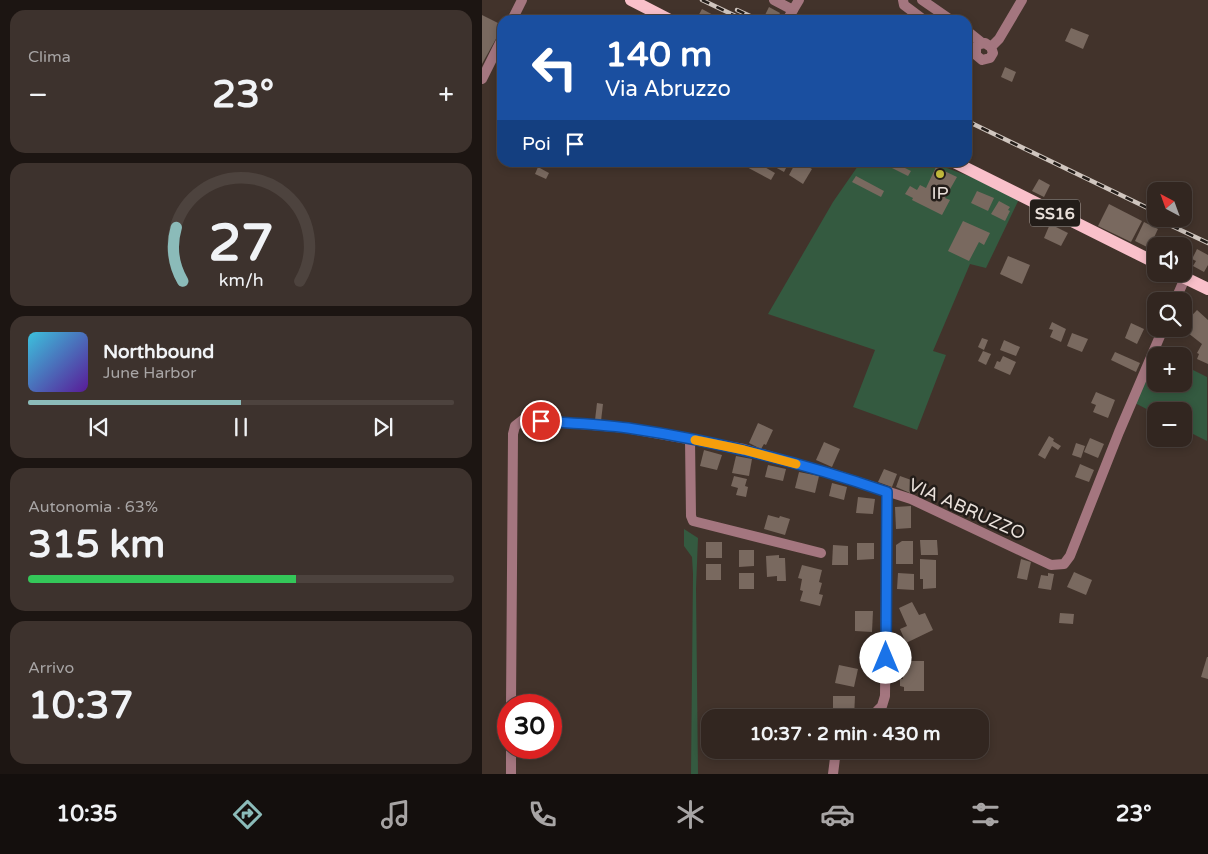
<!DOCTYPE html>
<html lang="it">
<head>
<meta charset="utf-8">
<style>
	body { margin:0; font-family:"Varela Round",sans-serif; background:#3d322d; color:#f1f3f6; height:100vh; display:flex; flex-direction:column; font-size:19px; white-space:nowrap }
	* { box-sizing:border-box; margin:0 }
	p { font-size:16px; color:#a8a5a5 }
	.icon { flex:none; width:28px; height:28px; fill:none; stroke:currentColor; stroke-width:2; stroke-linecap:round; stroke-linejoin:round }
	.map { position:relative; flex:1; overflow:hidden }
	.side { display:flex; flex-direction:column; gap:10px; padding:10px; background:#1c1512; width:482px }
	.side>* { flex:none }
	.guide { position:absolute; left:15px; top:15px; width:475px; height:152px; border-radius:15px; box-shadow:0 2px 8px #0003,0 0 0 1px #4d433e; background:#1a4fa0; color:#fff; overflow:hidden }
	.needle { width:32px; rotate:319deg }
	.fabs { position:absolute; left:665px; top:182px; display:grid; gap:10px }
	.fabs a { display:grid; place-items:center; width:45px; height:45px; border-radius:10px; background:#322620; box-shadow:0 2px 8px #0003,0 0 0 1px #4d433e; font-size:25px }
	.speed { position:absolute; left:15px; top:694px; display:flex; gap:10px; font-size:25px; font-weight:700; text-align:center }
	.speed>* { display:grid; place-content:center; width:65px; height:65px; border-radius:50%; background:#322620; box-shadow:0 2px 8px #0003,0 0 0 1px #4d433e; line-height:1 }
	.speed .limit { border:8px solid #d22; background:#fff; color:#111 }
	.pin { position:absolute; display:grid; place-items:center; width:42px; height:42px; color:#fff; margin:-21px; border:2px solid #fff; border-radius:50%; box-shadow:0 1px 5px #0007 }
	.me { position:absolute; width:55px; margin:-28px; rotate:0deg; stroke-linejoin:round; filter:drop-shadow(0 0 4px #0008) }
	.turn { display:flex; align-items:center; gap:18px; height:105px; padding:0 25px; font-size:22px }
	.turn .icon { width:65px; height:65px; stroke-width:2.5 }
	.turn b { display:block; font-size:35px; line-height:42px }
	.then { display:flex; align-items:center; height:48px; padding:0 25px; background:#0003; gap:10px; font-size:19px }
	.big { font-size:38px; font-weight:700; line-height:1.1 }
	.side .tile { flex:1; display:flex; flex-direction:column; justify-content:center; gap:8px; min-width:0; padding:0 18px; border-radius:15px; background:#3d322d }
	.side .dial { align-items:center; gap:0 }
	.dial svg { height:130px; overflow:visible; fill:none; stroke:#4d433e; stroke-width:7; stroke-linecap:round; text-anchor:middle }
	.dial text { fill:#f1f3f6; stroke:none }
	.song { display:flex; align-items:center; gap:15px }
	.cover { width:60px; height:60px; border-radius:8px; background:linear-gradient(135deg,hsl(190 70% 55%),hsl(270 70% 35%)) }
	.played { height:5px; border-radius:2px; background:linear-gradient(90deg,#8bbbb9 50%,#4d433e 50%) }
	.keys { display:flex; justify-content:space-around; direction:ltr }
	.heat { display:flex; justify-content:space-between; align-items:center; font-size:28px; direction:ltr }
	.charge { height:8px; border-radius:4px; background:linear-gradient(90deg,#34c759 63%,#4d433e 0) }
	.trip { position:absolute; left:219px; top:709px; width:288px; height:50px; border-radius:15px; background:#322620; box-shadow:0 2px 8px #0003,0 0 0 1px #4d433e; font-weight:700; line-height:50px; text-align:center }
	.dock { display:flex; height:80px; justify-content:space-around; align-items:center; background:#140f0d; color:#a8a5a5 }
	.dock .icon { width:35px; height:35px }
	.dock .active { color:#8bbbb9 }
	.dock b { font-size:22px; color:#f1f3f6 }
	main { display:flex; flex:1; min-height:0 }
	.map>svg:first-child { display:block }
</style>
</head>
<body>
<main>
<section class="side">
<div class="tile"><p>Clima</p>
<div class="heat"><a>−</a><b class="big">23°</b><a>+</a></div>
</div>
<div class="tile dial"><svg viewBox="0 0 100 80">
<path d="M14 69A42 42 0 1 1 86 69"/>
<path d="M14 69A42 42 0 0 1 10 36" stroke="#8bbbb9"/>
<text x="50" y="56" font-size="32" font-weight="700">27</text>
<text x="50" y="72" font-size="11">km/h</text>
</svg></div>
<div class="tile">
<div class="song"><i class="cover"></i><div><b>Northbound</b><p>June Harbor</p></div></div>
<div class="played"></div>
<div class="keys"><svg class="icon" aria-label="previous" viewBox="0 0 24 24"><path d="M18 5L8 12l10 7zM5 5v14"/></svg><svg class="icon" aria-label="pause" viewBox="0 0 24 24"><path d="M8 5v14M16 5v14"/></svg><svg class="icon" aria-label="next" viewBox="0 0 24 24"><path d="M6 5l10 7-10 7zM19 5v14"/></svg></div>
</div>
<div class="tile"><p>Autonomia · 63%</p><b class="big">315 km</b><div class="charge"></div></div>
<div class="tile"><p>Arrivo</p><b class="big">10:37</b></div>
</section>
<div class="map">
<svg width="726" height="774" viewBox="0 0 726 774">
	<rect width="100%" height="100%" fill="#42332b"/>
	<!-- green -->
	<g fill="#345a40">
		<polygon points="378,163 451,163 539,195 504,268 488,264 451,351 464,355 435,430 371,407 393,350 286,314 351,202"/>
		<polygon points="674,357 674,384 701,384 701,365 725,377 725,441 701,429 701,411 674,411 674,414 653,403"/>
		<polygon points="202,529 216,538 214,588 216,774 209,774 211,574 210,557 202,546"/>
	</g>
	<!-- building -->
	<g fill="#79695f">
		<polygon points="287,7 298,13 294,20 283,15"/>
		<polygon points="220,9 235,17 234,20 214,20"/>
		<polygon points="0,15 20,25 20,28 0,64"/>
		<polygon points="589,28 607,35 601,49 583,41"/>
		<polygon points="523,67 534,72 530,82 519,77"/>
		<polygon points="263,162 274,162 293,173 289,180 261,165"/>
		<polygon points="289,162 307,162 302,172 293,167 294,165"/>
		<polygon points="314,162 318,162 330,169 321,184 307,175"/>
		<polygon points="413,163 429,171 426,176 410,168"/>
		<polygon points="56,167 67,173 64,179 53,174"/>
		<polygon points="454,167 475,177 463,198 468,200 460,215 430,200 431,198 423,194 428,186 435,190 438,185 444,188"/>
		<polygon points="374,176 402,191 399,197 370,182"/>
		<polygon points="557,179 568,185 562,197 550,191"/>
		<polygon points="495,191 512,198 506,211 489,203"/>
		<polygon points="517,201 528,207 526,210 528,211 523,221 509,214"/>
		<polygon points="627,204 660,221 649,242 616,226"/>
		<polygon points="481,221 508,233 502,245 497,242 487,261 466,251"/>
		<polygon points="662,222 676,229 667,248 653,241"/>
		<polygon points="568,224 586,233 579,246 562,238"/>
		<polygon points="715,249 726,255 726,265 722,272 711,266 714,261 710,259"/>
		<polygon points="526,256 548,265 540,284 518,274"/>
		<polygon points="715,310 726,320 726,364 715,359 717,354 715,353 720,344 701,329 701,325"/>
		<polygon points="570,322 584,329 579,342 568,337 571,330 567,329"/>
		<polygon points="649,323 662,329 655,344 643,338"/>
		<polygon points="590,333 606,339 600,352 585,346"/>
		<polygon points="500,338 506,340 502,350 496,347"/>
		<polygon points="522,340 538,347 534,356 518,350"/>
		<polygon points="501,351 509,354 504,365 496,361"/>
		<polygon points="633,352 658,363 654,372 629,360"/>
		<polygon points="521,356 534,362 528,375 512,368 515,361 518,362"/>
		<polygon points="614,392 633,400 626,418 611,412 614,405 609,403"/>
		<polygon points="115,403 121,404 119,421 113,420"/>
		<polygon points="276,423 291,430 284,445 282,444 279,449 267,443"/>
		<polygon points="567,436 572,439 571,441 579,446 576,450 570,446 563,459 556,455"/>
		<polygon points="608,438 622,444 616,458 602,452"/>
		<polygon points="342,442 358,449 350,467 334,460"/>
		<polygon points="594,443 603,446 599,458 590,455"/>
		<polygon points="222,450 240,455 235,470 218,466"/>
		<polygon points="254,456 270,459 267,476 250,473"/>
		<polygon points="598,464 612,470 607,482 593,477"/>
		<polygon points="286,465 304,469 301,481 283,477"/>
		<polygon points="402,469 415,474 410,487 396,482"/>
		<polygon points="317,472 337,476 333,493 313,488"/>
		<polygon points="252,476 265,479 263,486 266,487 264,497 254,495 256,488 249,486"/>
		<polygon points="418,476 432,481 428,493 414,487"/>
		<polygon points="350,483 365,487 362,500 347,496"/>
		<polygon points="376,497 393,499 391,514 374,513"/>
		<polygon points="429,506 429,528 414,529 413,507"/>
		<polygon points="286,515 297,518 298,516 308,519 303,535 282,529"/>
		<polygon points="438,540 455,540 456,555 439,555"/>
		<polygon points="420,541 431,541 431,564 414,564 414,545"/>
		<rect x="224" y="542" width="16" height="16"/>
		<polygon points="375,543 392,543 392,559 375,560"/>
		<polygon points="351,545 366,546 366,565 350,565"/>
		<polygon points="257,550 272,550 272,566 257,567"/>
		<polygon points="297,555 297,558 303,558 304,581 295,581 295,576 285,577 284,556"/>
		<polygon points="438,559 454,560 454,588 441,589 441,579 438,579"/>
		<polygon points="539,559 549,562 545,580 535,578"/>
		<rect x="224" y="564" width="15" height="16"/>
		<polygon points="320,565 340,570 337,582 340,583 337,594 341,595 338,606 318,601 321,591 318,590 320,579 316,578"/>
		<polygon points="592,572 610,580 604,595 585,587"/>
		<rect x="257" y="573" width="15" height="16"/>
		<polygon points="416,573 432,574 432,590 415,589"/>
		<polygon points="566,573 572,574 569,590 556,588 559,575 566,576"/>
		<polygon points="430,602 437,615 443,613 451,630 424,643 418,629 425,626 417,608"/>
		<polygon points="373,611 391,611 390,632 373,631"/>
		<polygon points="578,613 592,614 591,624 577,623"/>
		<polygon points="725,657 726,657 726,679 719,677"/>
		<polygon points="421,661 442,661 442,691 422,691 422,687 418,686 418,679 421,679"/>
		<polygon points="357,665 376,669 372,687 353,683"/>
		<polygon points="351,696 373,696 372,718 351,718"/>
	</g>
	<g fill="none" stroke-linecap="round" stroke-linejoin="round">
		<!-- minor -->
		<g stroke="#a4767f" stroke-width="10">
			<polyline points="292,0 311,10"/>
			<polyline points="421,0 422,5 442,20"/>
			<polyline points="440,0 469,20"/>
			<polyline points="30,20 40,0"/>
			<polyline points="305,20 317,0"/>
			<polyline points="485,31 500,43"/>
			<polyline points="509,47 503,43 498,44 494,47 494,55 500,60 508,58 511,53 509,47 517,39 540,0"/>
			<polyline points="0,79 20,39"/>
			<polyline points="693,301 703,278"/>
			<polyline points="208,439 209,516 211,521 339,553"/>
			<polyline points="29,705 31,434 33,426 42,419 144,428 262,449 348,473 429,499 569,565 582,564 588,556 637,432 681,329"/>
			<polyline points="388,718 400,706 403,696 405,492"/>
			<polyline points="29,774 29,748"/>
			<polyline points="351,774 354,750"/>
		</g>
		<!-- major -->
		<g stroke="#f9c0ca" stroke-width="12">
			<polyline points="149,0 188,20"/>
			<polyline points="472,162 674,263"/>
			<polyline points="695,274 726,289"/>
		</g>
		<!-- rail casing -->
		<g stroke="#d0c6bf" stroke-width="4.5">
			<g id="rail">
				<polyline points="220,0 262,20"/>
				<polyline points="255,10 277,20"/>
				<polyline points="485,121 674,212"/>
				<polyline points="675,219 726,243"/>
			</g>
		</g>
		<!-- rail -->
		<use href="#rail" stroke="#231d19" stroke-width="2.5" stroke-dasharray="8" stroke-linecap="butt"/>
	</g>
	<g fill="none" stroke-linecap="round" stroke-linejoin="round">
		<!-- route casing -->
		<g stroke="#114b97" stroke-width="12">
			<path id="route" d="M59,421C88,423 118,424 146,428C235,441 321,463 405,492L404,658"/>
		</g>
		<!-- route -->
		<use href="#route" stroke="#1a73e8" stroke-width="9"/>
		<!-- slow -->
		<polyline stroke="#f59e0b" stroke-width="9" points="213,440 262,450 314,464"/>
	</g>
	<!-- markers -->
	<circle fill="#c5bc3d" stroke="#231d19" stroke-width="2" cx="458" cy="174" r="5"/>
	<g text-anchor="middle" stroke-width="5" stroke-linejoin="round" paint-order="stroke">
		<!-- shield labels -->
		<rect fill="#231d19" stroke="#aea6a1" stroke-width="1" x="548" y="199.5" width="50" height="27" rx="4"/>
		<g font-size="16" font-weight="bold" fill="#eae1db">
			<text x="573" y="219">SS16</text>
		</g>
		<!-- poi labels -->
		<g font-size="18" fill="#eae1db" stroke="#231d19">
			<text x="458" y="199">IP</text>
		</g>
		<!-- street labels -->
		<g font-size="18" fill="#eae1db" stroke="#231d19">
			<text transform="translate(485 509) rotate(24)" y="6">VIA ABRUZZO</text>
		</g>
	</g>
</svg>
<div class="fabs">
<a><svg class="needle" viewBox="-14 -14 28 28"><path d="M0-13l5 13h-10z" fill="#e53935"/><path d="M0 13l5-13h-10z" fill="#a8a5a5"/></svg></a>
<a><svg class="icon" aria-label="sound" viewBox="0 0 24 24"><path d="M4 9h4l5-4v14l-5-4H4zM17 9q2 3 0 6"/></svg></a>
<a><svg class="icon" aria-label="search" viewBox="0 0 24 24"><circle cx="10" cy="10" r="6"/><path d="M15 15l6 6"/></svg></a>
<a>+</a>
<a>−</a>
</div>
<div class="speed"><div class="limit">30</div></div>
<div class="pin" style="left:59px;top:421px;background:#d93025"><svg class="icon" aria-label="arrive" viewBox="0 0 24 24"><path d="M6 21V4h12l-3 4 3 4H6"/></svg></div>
<svg class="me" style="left:404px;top:658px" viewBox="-20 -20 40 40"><circle r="19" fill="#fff"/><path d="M0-13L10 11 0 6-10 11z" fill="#1a73e8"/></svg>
<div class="trip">10:37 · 2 min · 430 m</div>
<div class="guide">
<div class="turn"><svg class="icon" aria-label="left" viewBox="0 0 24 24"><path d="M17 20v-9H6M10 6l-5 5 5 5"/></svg><div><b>140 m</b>Via Abruzzo</div></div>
<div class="then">Poi<svg class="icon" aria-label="arrive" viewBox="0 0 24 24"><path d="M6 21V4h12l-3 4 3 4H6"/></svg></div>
</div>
</div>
</main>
<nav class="dock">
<b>10:35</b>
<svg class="icon active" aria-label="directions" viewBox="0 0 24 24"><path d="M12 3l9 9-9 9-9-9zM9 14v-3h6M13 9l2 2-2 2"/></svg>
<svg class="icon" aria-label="music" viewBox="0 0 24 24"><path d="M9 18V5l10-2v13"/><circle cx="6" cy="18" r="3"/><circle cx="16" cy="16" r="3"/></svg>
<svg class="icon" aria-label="phone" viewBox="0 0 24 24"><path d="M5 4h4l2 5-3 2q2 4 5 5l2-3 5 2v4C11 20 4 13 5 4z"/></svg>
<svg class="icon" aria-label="climate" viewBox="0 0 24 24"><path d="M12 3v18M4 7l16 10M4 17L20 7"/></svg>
<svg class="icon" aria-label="car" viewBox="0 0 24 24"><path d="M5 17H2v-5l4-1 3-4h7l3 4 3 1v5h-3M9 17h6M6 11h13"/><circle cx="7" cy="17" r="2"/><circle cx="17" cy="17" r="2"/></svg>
<svg class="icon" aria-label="filters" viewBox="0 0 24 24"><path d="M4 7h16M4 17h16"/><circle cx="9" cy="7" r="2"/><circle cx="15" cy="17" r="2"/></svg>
<b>23°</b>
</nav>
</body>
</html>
